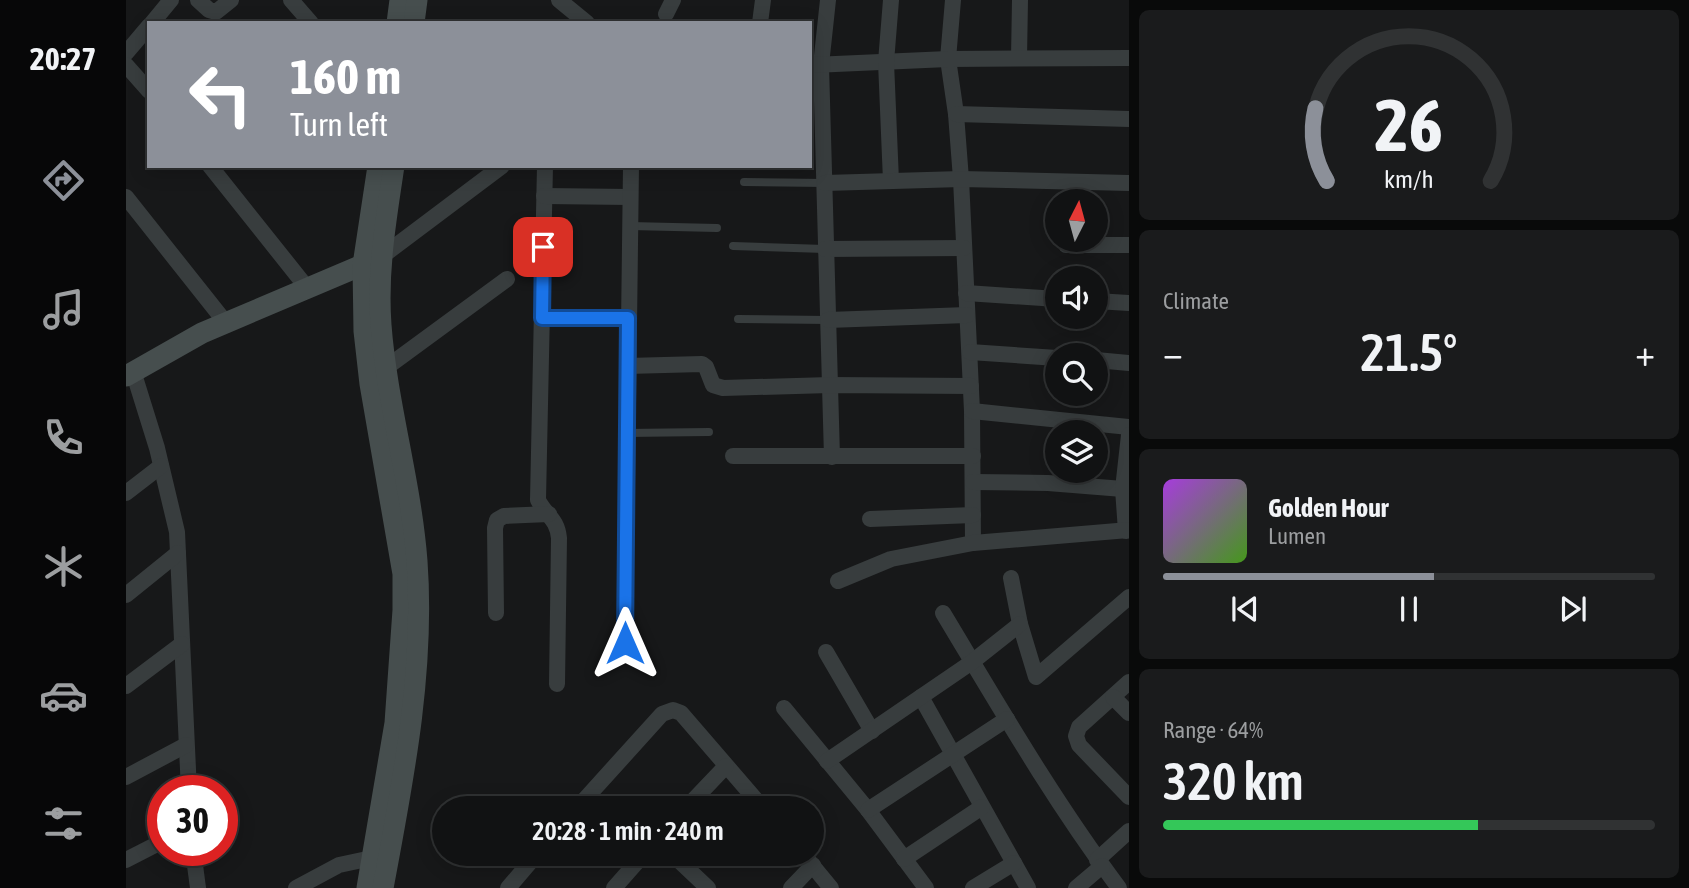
<!DOCTYPE html>
<html lang="en">
<head>
<meta charset="utf-8">
<style>
	body { margin:0; font-family:"Asap Condensed",sans-serif; background:#1a1b1c; color:#f1f3f6; height:100vh; display:flex; flex-direction:column; font-size:26px; white-space:nowrap }
	* { box-sizing:border-box; margin:0 }
	p { font-size:23px; color:#9c9ea0 }
	.icon { flex:none; width:38px; height:38px; fill:none; stroke:currentColor; stroke-width:2; stroke-linecap:round; stroke-linejoin:round }
	.map { position:relative; flex:1; overflow:hidden }
	.panel { display:flex; flex-direction:column; gap:10px; padding:10px; background:#090a0a; width:560px }
	.panel>* { flex:none }
	.guide { position:absolute; left:21px; top:21px; width:665px; height:147px; border-radius:0px; box-shadow:0 4px 18px #0003,0 0 0 2px #303233; background:#8c9099; color:#fff; overflow:hidden }
	.needle { width:46px; rotate:6deg }
	.fabs { position:absolute; left:919px; top:189px; display:grid; gap:14px }
	.fabs a { display:grid; place-items:center; width:63px; height:63px; border-radius:50%; background:#111213; box-shadow:0 4px 18px #0003,0 0 0 2px #303233; font-size:35px }
	.speed { position:absolute; left:21px; top:775px; display:flex; gap:14px; font-size:35px; font-weight:700; text-align:center }
	.speed>* { display:grid; place-content:center; width:91px; height:91px; border-radius:50%; background:#111213; box-shadow:0 4px 18px #0003,0 0 0 2px #303233; line-height:1 }
	.speed .limit { border:10px solid #d22; background:#fff; color:#111 }
	.pin { position:absolute; display:grid; place-items:center; width:60px; height:60px; color:#fff; margin:-30px; border-radius:14px; box-shadow:0 4px 10px #0006 }
	.me { position:absolute; width:77px; margin:-38px; rotate:0deg; stroke-linejoin:round; filter:drop-shadow(0 0 5px #0008) }
	.turn { display:flex; align-items:center; gap:24px; height:147px; padding:0 28px; font-size:32px }
	.turn .icon { width:91px; height:91px; stroke-width:2.5 }
	.turn b { display:block; font-size:49px; line-height:60px }
	.big { font-size:52px; font-weight:600; line-height:1.1 }
	.panel .card { flex:1; display:flex; flex-direction:column; justify-content:center; gap:10px; min-width:0; padding:0 24px; border-radius:10px; background:#1a1b1c }
	.panel .dial { align-items:center; gap:0 }
	.dial svg { height:182px; overflow:visible; fill:none; stroke:#303233; stroke-width:7; stroke-linecap:round; text-anchor:middle }
	.dial text { fill:#f1f3f6; stroke:none }
	.song { display:flex; align-items:center; gap:21px }
	.cover { width:84px; height:84px; border-radius:10px; background:linear-gradient(135deg,hsl(280 70% 55%),hsl(100 70% 35%)) }
	.played { height:7px; border-radius:4px; background:linear-gradient(90deg,#8c9099 55%,#303233 55%) }
	.keys { display:flex; justify-content:space-around; direction:ltr }
	.heat { display:flex; justify-content:space-between; align-items:center; font-size:38px; direction:ltr }
	.charge { height:10px; border-radius:5px; background:linear-gradient(90deg,#34c759 64%,#303233 0) }
	.trip { position:absolute; left:306px; top:796px; width:392px; height:70px; border-radius:35px; background:#111213; box-shadow:0 4px 18px #0003,0 0 0 2px #303233; font-weight:600; line-height:70px; text-align:center }
	main { display:flex; flex:1; min-height:0 }
	.dock { display:flex; flex-direction:column; width:126px; justify-content:space-around; align-items:center; background:#070708; color:#9c9ea0 }
	.dock .icon { width:49px; height:49px }
	.dock .active { color:#8c9099 }
	.dock b { font-size:32px; color:#f1f3f6 }
	.map>svg:first-child { display:block }
</style>
</head>
<body>
<main>
<nav class="dock">
<b>20:27</b>
<svg class="icon active" aria-label="directions" viewBox="0 0 24 24"><path d="M12 3l9 9-9 9-9-9zM9 14v-3h6M13 9l2 2-2 2"/></svg>
<svg class="icon" aria-label="music" viewBox="0 0 24 24"><path d="M9 18V5l10-2v13"/><circle cx="6" cy="18" r="3"/><circle cx="16" cy="16" r="3"/></svg>
<svg class="icon" aria-label="phone" viewBox="0 0 24 24"><path d="M5 4h4l2 5-3 2q2 4 5 5l2-3 5 2v4C11 20 4 13 5 4z"/></svg>
<svg class="icon" aria-label="climate" viewBox="0 0 24 24"><path d="M12 3v18M4 7l16 10M4 17L20 7"/></svg>
<svg class="icon" aria-label="car" viewBox="0 0 24 24"><path d="M5 17H2v-5l4-1 3-4h7l3 4 3 1v5h-3M9 17h6M6 11h13"/><circle cx="7" cy="17" r="2"/><circle cx="17" cy="17" r="2"/></svg>
<svg class="icon" aria-label="filters" viewBox="0 0 24 24"><path d="M4 7h16M4 17h16"/><circle cx="9" cy="7" r="2"/><circle cx="15" cy="17" r="2"/></svg>
</nav>
<div class="map">
<svg width="1003" height="888" viewBox="0 0 1003 888">
	<rect width="100%" height="100%" fill="#171819"/>
	<g fill="none" stroke-linecap="round" stroke-linejoin="round">
		<!-- lane -->
		<g stroke="#383d3e" stroke-width="8">
			<polyline points="618,182 699,183"/>
			<polyline points="504,226 591,228"/>
			<polyline points="607,246 699,249"/>
			<polyline points="612,319 702,320"/>
			<polyline points="500,433 583,432"/>
		</g>
		<!-- street -->
		<g stroke="#383d3e" stroke-width="16">
			<polyline points="72,0 83,10 90,12 105,0"/>
			<polyline points="165,0 185,23"/>
			<polyline points="433,0 461,23"/>
			<polyline points="702,0 695,65 706,457"/>
			<polyline points="827,0 822,59 830,114 835,179 846,411 847,543"/>
			<polyline points="540,14 547,0"/>
			<polyline points="26,23 45,0"/>
			<polyline points="634,23 637,0"/>
			<polyline points="0,53 23,26"/>
			<polyline points="893,58 894,0"/>
			<polyline points="0,65 23,91"/>
			<polyline points="687,65 822,59 1003,58"/>
			<polyline points="830,114 1003,119"/>
			<polyline points="84,166 182,289"/>
			<path d="M419,166L412,500C420,516 431,518 433,538L431,684"/>
			<polyline points="765,181 760,62 765,0"/>
			<polyline points="699,183 835,179 1003,183"/>
			<polyline points="418,196 504,197"/>
			<polyline points="0,197 100,323"/>
			<polyline points="940,245 1003,245"/>
			<polyline points="699,249 838,248"/>
			<polyline points="255,257 376,166"/>
			<polyline points="840,293 931,299"/>
			<polyline points="970,301 1003,303"/>
			<polyline points="416,318 502,318"/>
			<polyline points="702,320 841,315"/>
			<polyline points="844,352 931,358"/>
			<polyline points="970,360 1003,363"/>
			<polyline points="501,366 576,364 580,367 587,385 597,388 704,385 845,386"/>
			<polyline points="261,367 381,279"/>
			<polyline points="7,371 31,448 51,532 63,791"/>
			<polyline points="846,411 1003,427"/>
			<polyline points="607,456 847,456"/>
			<polyline points="847,482 922,483 997,489"/>
			<polyline points="0,493 35,466"/>
			<polyline points="744,519 847,515"/>
			<polyline points="1000,531 997,489 1003,435"/>
			<polyline points="885,578 894,624 910,677 1003,597"/>
			<polyline points="712,581 765,559 847,543 1003,530"/>
			<polyline points="0,595 52,553"/>
			<polyline points="370,613 369,528 371,520 378,516 423,514"/>
			<path d="M817,613C873,706 927,800 993,888"/>
			<polyline points="499,643 505,166"/>
			<polyline points="700,652 746,731"/>
			<polyline points="1003,682 953,727 950,736 953,745 1003,797"/>
			<polyline points="0,686 56,644"/>
			<polyline points="795,697 902,888"/>
			<polyline points="987,697 1003,713"/>
			<polyline points="658,708 742,810 800,888"/>
			<polyline points="701,761 846,662 894,624"/>
			<polyline points="0,777 60,745"/>
			<polyline points="451,808 536,714 547,710 555,713 637,808"/>
			<polyline points="560,808 600,766"/>
			<polyline points="742,810 881,719"/>
			<polyline points="67,850 72,888"/>
			<polyline points="546,854 582,888"/>
			<polyline points="677,854 705,888"/>
			<polyline points="778,859 856,807"/>
			<polyline points="0,860 37,841"/>
			<polyline points="971,860 1003,831"/>
			<polyline points="170,888 213,865 255,856"/>
			<polyline points="382,888 411,854"/>
			<polyline points="488,888 518,854"/>
			<polyline points="665,888 687,865"/>
			<polyline points="847,888 888,863"/>
			<polyline points="950,888 976,866"/>
		</g>
		<!-- secondary -->
		<g stroke="#464e4e" stroke-width="21">
			<polyline points="271,23 274,0"/>
			<polyline points="288,23 291,0"/>
			<polyline points="0,376 76,333 248,260"/>
			<polyline points="241,888 269,723 277,610 277,574 244,384 238,331 237,265 252,166"/>
			<path d="M257,888C277,781 299,671 291,561C285,482 261,404 255,325C251,271 260,219 268,166"/>
		</g>
	</g>
	<g fill="none" stroke-linecap="round" stroke-linejoin="round">
		<!-- route casing -->
		<g stroke="#114b97" stroke-width="18">
			<polyline id="route" points="417,247 416,318 502,318 499,643"/>
		</g>
		<!-- route -->
		<use href="#route" stroke="#1a73e8" stroke-width="12"/>
	</g>
</svg>
<div class="fabs">
<a><svg class="needle" viewBox="-14 -14 28 28"><path d="M0-13l5 13h-10z" fill="#e53935"/><path d="M0 13l5-13h-10z" fill="#9c9ea0"/></svg></a>
<a><svg class="icon" aria-label="sound" viewBox="0 0 24 24"><path d="M4 9h4l5-4v14l-5-4H4zM17 9q2 3 0 6"/></svg></a>
<a><svg class="icon" aria-label="search" viewBox="0 0 24 24"><circle cx="10" cy="10" r="6"/><path d="M15 15l6 6"/></svg></a>
<a><svg class="icon" aria-label="layers" viewBox="0 0 24 24"><path d="M12 4l9 5-9 5-9-5zM3 14l9 5 9-5"/></svg></a>
</div>
<div class="speed"><div class="limit">30</div></div>
<div class="pin" style="left:417px;top:247px;background:#d93025"><svg class="icon" aria-label="arrive" viewBox="0 0 24 24"><path d="M6 21V4h12l-3 4 3 4H6"/></svg></div>
<svg class="me" style="left:499px;top:643px" viewBox="-20 -20 40 40"><path d="M0-17L14 15 0 8-14 15z" fill="#1a73e8" stroke="#fff" stroke-width="4"/></svg>
<div class="trip">20:28 · 1 min · 240 m</div>
<div class="guide">
<div class="turn"><svg class="icon" aria-label="left" viewBox="0 0 24 24"><path d="M17 20v-9H6M10 6l-5 5 5 5"/></svg><div><b>160 m</b>Turn left</div></div>
</div>
</div>
<section class="panel">
<div class="card dial"><svg viewBox="0 0 100 80">
<path d="M14 69A42 42 0 1 1 86 69"/>
<path d="M14 69A42 42 0 0 1 9 37" stroke="#8c9099"/>
<text x="50" y="56" font-size="32" font-weight="700">26</text>
<text x="50" y="72" font-size="11">km/h</text>
</svg></div>
<div class="card"><p>Climate</p>
<div class="heat"><a>−</a><b class="big">21.5°</b><a>+</a></div>
</div>
<div class="card">
<div class="song"><i class="cover"></i><div><b>Golden Hour</b><p>Lumen</p></div></div>
<div class="played"></div>
<div class="keys"><svg class="icon" aria-label="previous" viewBox="0 0 24 24"><path d="M18 5L8 12l10 7zM5 5v14"/></svg><svg class="icon" aria-label="pause" viewBox="0 0 24 24"><path d="M8 5v14M16 5v14"/></svg><svg class="icon" aria-label="next" viewBox="0 0 24 24"><path d="M6 5l10 7-10 7zM19 5v14"/></svg></div>
</div>
<div class="card"><p>Range · 64%</p><b class="big">320 km</b><div class="charge"></div></div>
</section>
</main>
</body>
</html>
